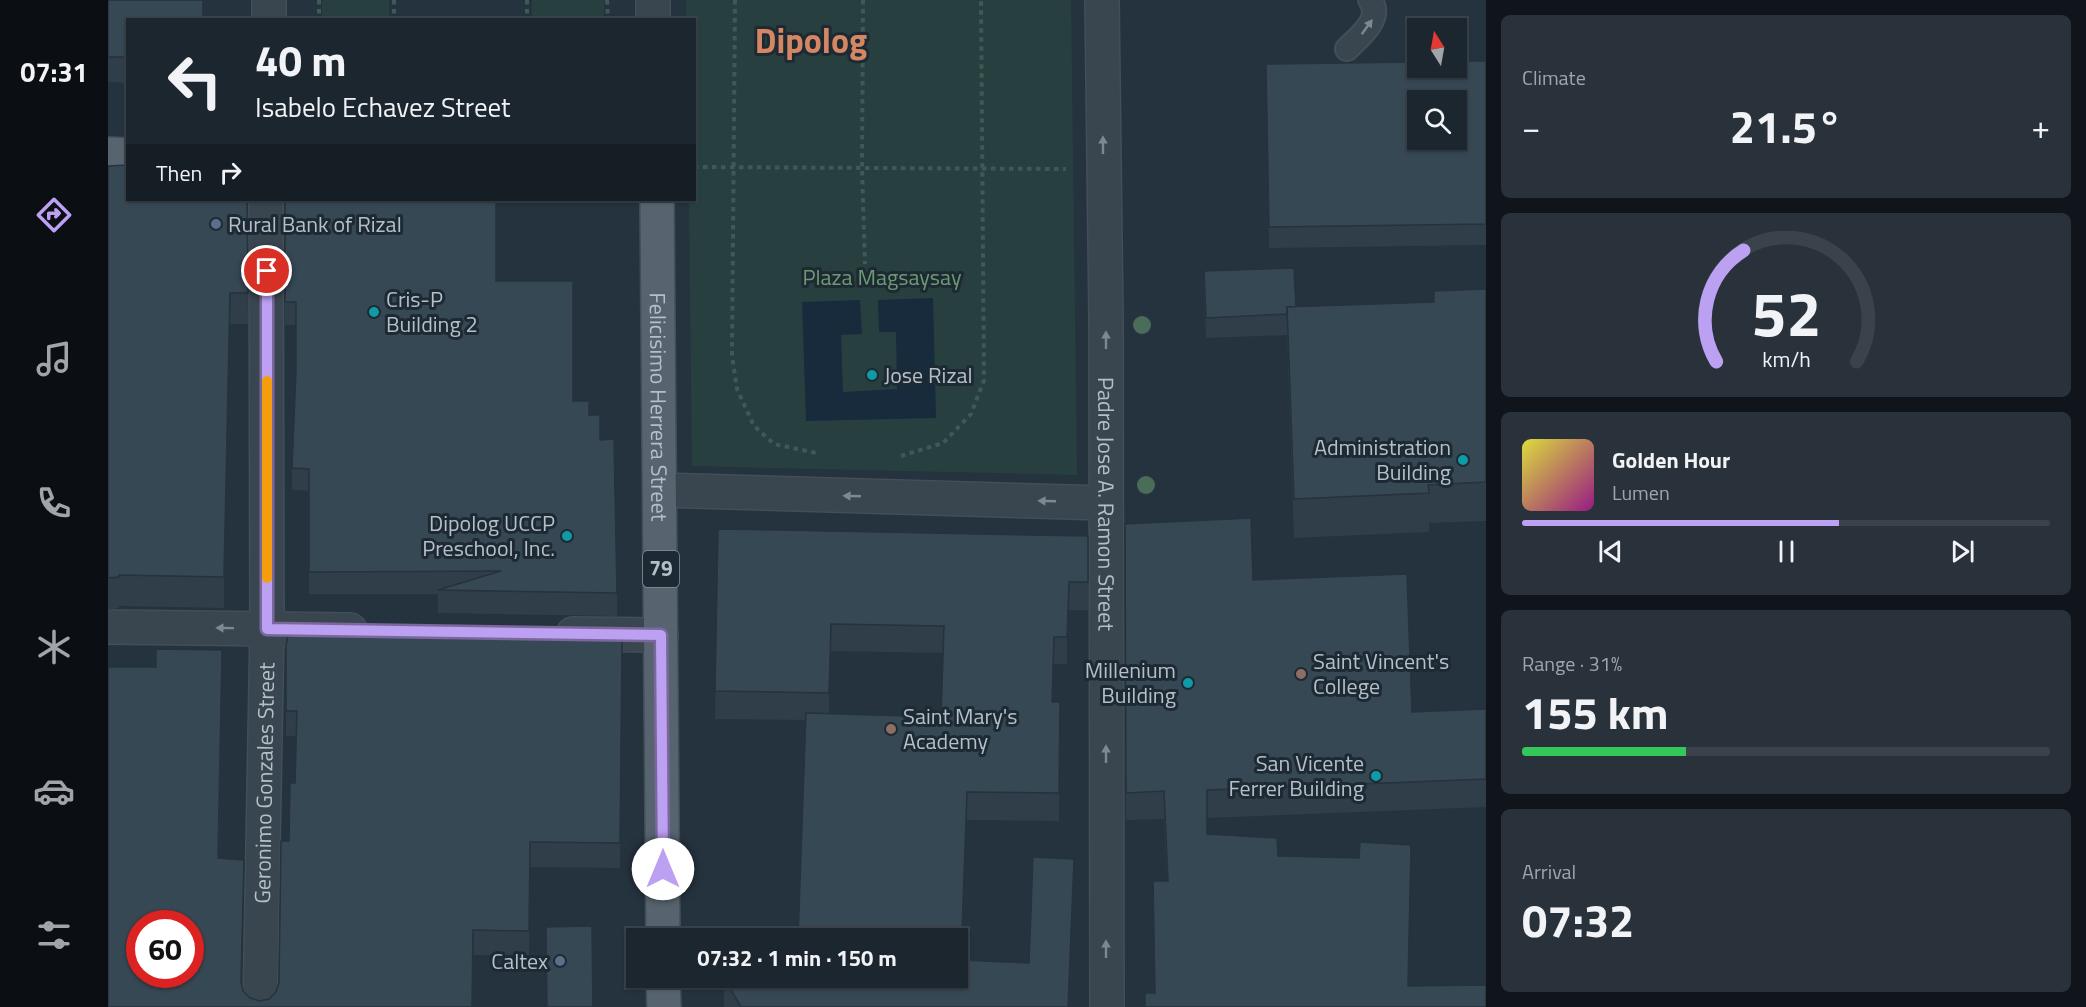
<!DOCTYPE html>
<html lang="en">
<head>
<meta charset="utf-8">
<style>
	body { margin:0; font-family:"Titillium Web",sans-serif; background:#29323b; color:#f1f3f6; height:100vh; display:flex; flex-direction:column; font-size:22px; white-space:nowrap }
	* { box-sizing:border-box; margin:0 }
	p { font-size:20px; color:#a0a5aa }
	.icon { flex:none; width:33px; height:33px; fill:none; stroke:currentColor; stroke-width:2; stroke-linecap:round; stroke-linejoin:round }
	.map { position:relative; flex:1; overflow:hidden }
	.side { display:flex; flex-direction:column; gap:15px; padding:15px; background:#0f151a; width:600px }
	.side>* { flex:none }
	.banner { position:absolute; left:18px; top:18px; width:570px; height:183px; border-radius:0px; box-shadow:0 2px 4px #0004,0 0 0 2px #3a434b; background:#1c262f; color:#f1f3f6; overflow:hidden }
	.needle { width:39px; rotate:349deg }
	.buttons { position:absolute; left:1299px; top:18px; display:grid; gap:12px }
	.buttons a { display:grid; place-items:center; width:60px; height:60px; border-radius:0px; background:#1c262f; box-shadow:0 2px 4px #0004,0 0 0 2px #3a434b; font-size:30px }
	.speed { position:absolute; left:18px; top:910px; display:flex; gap:12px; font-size:30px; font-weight:700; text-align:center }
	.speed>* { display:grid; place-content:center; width:78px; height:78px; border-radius:50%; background:#1c262f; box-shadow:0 2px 4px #0004,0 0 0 2px #3a434b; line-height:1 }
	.speed .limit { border:9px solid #d22; background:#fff; color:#111 }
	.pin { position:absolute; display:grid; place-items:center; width:51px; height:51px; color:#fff; margin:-26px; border:3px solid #fff; border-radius:50%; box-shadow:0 2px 6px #0007 }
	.me { position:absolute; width:66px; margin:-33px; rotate:0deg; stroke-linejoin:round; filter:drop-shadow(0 0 4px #0008) }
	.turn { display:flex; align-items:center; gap:21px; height:126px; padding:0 30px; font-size:27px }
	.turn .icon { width:78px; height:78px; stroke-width:2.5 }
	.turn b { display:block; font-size:42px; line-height:51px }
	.then { display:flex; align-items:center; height:57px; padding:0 30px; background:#0003; gap:12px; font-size:22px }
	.big { font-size:45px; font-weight:700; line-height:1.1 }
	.side .tile { flex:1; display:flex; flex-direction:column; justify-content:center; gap:9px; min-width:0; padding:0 21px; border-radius:9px; background:#29323b }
	.side .dial { align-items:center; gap:0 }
	.dial svg { height:156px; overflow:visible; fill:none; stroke:#3a434b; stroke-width:7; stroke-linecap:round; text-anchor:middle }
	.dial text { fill:#f1f3f6; stroke:none }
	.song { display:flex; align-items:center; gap:18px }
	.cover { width:72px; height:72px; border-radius:9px; background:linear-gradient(135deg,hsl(60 70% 55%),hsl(310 70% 35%)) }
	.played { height:6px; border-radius:3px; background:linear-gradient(90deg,#bca0f2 60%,#3a434b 60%) }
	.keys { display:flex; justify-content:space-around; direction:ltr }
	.heat { display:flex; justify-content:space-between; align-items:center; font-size:33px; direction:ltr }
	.charge { height:9px; border-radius:4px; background:linear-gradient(90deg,#34c759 31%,#3a434b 0) }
	.trip { position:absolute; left:518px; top:928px; width:342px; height:60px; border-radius:0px; background:#1c262f; box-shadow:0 2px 4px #0004,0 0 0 2px #3a434b; font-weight:700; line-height:60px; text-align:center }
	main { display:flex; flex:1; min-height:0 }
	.menu { display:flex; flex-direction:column; width:108px; justify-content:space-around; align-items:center; background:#0b0f13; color:#a0a5aa }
	.menu .icon { width:42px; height:42px }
	.menu .on { color:#bca0f2 }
	.menu b { font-size:27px; color:#f1f3f6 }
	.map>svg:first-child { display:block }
</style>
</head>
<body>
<main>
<nav class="menu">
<b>07:31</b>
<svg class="icon on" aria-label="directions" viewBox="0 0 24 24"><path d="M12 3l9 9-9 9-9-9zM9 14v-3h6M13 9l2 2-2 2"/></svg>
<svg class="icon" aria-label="music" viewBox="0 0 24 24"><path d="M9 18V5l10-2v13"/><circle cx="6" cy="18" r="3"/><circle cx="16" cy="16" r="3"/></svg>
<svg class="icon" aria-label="phone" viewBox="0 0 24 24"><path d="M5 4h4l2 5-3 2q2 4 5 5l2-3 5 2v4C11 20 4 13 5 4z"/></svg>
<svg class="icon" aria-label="climate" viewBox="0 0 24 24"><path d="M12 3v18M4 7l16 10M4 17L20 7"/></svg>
<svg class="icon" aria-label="car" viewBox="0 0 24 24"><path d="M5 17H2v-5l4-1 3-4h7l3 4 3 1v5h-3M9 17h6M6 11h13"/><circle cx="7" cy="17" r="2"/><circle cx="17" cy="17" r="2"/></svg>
<svg class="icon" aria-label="filters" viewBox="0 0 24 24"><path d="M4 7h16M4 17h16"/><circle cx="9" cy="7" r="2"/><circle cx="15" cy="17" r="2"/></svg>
</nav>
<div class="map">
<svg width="1378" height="1007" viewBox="0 0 1378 1007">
	<rect width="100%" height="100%" fill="#25333f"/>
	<!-- green -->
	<g fill="#27403f">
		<rect x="214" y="0" width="67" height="19"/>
		<rect x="424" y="0" width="72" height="19"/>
		<polygon points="578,0 963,0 969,475 584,466 581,200 586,200 586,20 578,19"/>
	</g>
	<!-- water -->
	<polygon fill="#172b3d" points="825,298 828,418 698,421 694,302 752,300 754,334 733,335 735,392 789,389 788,332 771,332 770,300"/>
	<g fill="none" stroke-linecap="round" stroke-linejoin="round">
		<!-- lane casing -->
		<g stroke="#424e58" stroke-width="26">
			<path id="lane" d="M1239,49C1251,37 1276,18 1262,0"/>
		</g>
		<!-- street casing -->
		<g stroke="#424e58" stroke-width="36">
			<g id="street">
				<polyline points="545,0 545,20"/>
				<path id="s1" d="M994,0L998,319L999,1007"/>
				<polyline points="161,20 161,0"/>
				<polyline points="553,490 997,503"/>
				<polyline points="0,627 242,630"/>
				<polyline points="465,634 553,635"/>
				<path id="s2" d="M152,1007L159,629L158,200"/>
			</g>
		</g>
		<!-- primary casing -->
		<g stroke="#424e58" stroke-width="36">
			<g id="primary">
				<polyline points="0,154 20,155"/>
				<path id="s3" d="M549,200L555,939"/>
				<polyline points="555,978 556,1007"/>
			</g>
		</g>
		<!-- path -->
		<g stroke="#405857" stroke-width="4" stroke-dasharray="4.5 4.5" stroke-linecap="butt">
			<polyline points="211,0 211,20"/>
			<polyline points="286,0 286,20"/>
			<polyline points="419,0 419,20"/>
			<polyline points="499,0 500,20"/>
			<polyline points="627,0 624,356 629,389 646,426 666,444 708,453"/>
			<polyline points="755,0 754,168 757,264"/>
			<polyline points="586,167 958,169"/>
			<polyline points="793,456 835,443 863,414 876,380 873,0"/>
		</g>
		<!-- lane -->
		<use href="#lane" stroke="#39454f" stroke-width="22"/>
		<!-- street -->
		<use href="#street" stroke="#39454f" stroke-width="33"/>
		<!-- primary -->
		<use href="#primary" stroke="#57646f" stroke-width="33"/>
	</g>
	<!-- trees -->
	<g fill="#4c6c5a">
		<circle cx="1034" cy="325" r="9"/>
		<circle cx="1038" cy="485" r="9"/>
	</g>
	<!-- wall -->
	<g fill="#2f3e49" fill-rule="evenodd">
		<polygon points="0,0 20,20 20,83 0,82"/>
		<polygon points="1378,61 1378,245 1161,248 1158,64"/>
		<polygon points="0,166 139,200 140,324 122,324 116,608 11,606 11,608 0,610"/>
		<polygon points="177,200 388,281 465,401 481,415 492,440 509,593 509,616 330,613 330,594 201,594 201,491 184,490 184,468 188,370 188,325 177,325"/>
		<polygon points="1096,271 1188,307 1326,302 1378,289 1378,521 1321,523 1321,532 1186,538 1179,335 1098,338 1096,292"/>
		<polygon points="1017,524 1145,580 1304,712 1378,709 1378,807 1099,818 1099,834 1170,856 1303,873 1047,993 1045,881 1059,881 1056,819 1018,820"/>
		<path d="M610,529L980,536V610H961L959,664H946L945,702H952L951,821L859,820L854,960L921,963L966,887L961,1007H616V978H849L698,720L607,719ZM723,651L835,653L833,717L721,713Z"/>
		<polygon points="514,638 512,868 422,867 421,955 365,955 364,1007 0,1007 114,675 111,858 135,991 142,998 152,1001 161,999 168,992 171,983 181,841 187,783 188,736 178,736 178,646"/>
	</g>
	<!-- shaded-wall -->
	<g fill="#26323c">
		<polygon points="122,293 122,324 116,608 116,577"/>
		<polygon points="961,582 961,610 959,664 959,637"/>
		<polygon points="723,624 723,651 721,721 721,693"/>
		<polygon points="946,637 946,664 944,729 944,702"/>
		<polygon points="859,792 859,820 853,988 853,960"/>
		<polygon points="1303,845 1303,873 1300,1007"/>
		<polygon points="966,859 966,887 961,1007 960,1007"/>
	</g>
	<!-- building -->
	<g fill="#374855" stroke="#26323c" stroke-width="1.5" fill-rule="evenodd">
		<polygon points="0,0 95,0 95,20 20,20 20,57 0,57"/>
		<path d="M1348,61H1378V224L1161,227L1158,64L1310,62V68H1348ZM1310,100H1348V140H1310Z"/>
		<polygon points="20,165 20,200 139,200 140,293 122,293 116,577 11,575 11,577 0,578 0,166"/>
		<polygon points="177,200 388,200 388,281 465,281 465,401 481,401 481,415 492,415 492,440 506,439 509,593 330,590 393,571 201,572 201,469 184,468 188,370 188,302 177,302"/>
		<polygon points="1186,268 1188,307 1179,307 1179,314 1098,318 1096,271"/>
		<polygon points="1378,289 1378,482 1320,485 1321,493 1186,499 1179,307 1326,302 1326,291"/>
		<polygon points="1143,518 1145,580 1299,574 1304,712 1378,709 1378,779 1099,790 1099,834 1169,838 1170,856 1251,858 1252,842 1303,845 1300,986 1378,985 1378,1007 1037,1007 1037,993 1047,993 1045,881 1060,881 1056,791 1018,793 1017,524"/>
		<polygon points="610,529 980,536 980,582 961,582 959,637 946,637 944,702 952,702 951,793 859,792 853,960 921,963 925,857 966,859 960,1007 633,1007 616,978 849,978 849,939 690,939 698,713 833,717 836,626 723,624 721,693 607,691"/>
		<path d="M215,624L509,628V638H514L512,843L422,842L421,931L365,930L364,1007H0V667H48V649L114,650L110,858L136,860L133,982L135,991L142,998L152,1001L161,999L168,992L171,983L173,841H181L182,783H187L189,711H178V646L180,635ZM32,924H82V975H32Z"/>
		<polygon points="484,926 485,1007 439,1007 438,927"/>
		<polygon points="618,936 687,939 618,939"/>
	</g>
	<!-- one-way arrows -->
	<defs><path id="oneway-solid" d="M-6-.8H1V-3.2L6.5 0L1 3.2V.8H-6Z" transform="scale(1.5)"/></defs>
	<g fill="#7d8892">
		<use href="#oneway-solid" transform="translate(1259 27) rotate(-54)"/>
		<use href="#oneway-solid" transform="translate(995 145) rotate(-90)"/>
		<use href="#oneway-solid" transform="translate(998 340) rotate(-90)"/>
		<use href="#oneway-solid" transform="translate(744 496) rotate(-178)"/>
		<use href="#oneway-solid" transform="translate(939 501) rotate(-178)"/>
		<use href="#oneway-solid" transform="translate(117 628) rotate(-179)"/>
		<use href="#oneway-solid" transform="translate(998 754) rotate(-90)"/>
		<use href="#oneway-solid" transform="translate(998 949) rotate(-90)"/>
	</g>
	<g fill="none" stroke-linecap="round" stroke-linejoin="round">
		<!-- route casing -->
		<g stroke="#7a689d" stroke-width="15">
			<polyline id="route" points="159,271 159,629 553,635 555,869"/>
		</g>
		<!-- route -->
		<use href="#route" stroke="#bca0f2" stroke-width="10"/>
		<!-- slow -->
		<polyline stroke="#f59e0b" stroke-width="10" points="159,381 159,578"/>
	</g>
	<!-- markers -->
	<g fill="#5c6f8a" stroke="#1d2a34" stroke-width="2">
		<circle cx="108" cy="224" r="6"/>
		<circle cx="452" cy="961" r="6"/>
	</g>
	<g fill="#0f9aa8" stroke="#1d2a34" stroke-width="2">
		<circle cx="266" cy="312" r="6"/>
		<circle cx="764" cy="375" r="6"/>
		<circle cx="1355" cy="460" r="6"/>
		<circle cx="459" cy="536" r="6"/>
		<circle cx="1080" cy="683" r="6"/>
		<circle cx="1268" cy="776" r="6"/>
	</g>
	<g fill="#8d6e63" stroke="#1d2a34" stroke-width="2">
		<circle cx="1193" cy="674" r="6"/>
		<circle cx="783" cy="729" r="6"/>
	</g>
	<g text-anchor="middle" stroke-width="6" stroke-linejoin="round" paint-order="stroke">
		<!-- shield labels -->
		<rect fill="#1d2a34" stroke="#87929c" stroke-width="1.5" x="535" y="551" width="36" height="36" rx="4.5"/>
		<g font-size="21" font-weight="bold" fill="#b5bfc9">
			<text x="553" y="576">79</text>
		</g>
		<!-- poi labels -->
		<g font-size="22" fill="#b5bfc9" stroke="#1d2a34" text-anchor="start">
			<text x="120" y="232">Rural Bank of Rizal</text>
			<text x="278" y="307">Cris-P<tspan x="278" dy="25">Building 2</tspan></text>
			<text x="776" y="383">Jose Rizal</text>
			<text x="1343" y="455" text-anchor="end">Administration<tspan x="1343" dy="25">Building</tspan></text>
			<text x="447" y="531" text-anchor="end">Dipolog UCCP<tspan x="447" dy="25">Preschool, Inc.</tspan></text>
			<text x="1205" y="669">Saint Vincent's<tspan x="1205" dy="25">College</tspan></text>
			<text x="1068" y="678" text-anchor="end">Millenium<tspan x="1068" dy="25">Building</tspan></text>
			<text x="795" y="724">Saint Mary's<tspan x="795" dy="25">Academy</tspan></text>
			<text x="1256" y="771" text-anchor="end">San Vicente<tspan x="1256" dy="25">Ferrer Building</tspan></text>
			<text x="440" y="969" text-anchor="end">Caltex</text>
		</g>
		<!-- park labels -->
		<g font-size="22" fill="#6c9a71" stroke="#1d2a34">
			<text x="774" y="285">Plaza Magsaysay</text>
		</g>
		<!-- street labels -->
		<g font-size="22" fill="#b5bfc9" stroke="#1d2a34">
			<text dy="8" stroke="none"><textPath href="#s3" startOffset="207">Felicisimo Herrera Street</textPath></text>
			<text dy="8" stroke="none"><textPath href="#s1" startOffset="504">Padre Jose A. Ramon Street</textPath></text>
			<text dy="8" stroke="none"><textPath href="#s2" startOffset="224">Geronimo Gonzales Street</textPath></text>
		</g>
		<!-- town labels -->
		<g font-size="34" font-weight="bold" fill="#d58764" stroke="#1d2a34">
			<text x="703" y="53">Dipolog</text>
		</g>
	</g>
</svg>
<div class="buttons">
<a><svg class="needle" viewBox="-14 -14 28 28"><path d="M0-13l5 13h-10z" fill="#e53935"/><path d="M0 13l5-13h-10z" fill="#a0a5aa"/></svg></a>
<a><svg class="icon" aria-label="search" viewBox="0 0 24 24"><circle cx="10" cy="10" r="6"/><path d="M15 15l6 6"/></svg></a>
</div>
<div class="speed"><div class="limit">60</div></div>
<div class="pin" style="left:159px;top:271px;background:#d93025"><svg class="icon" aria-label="arrive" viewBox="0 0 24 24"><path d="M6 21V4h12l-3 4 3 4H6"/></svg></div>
<svg class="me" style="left:555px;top:869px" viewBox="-20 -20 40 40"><circle r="19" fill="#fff"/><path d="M0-13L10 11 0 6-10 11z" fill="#bca0f2"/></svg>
<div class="trip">07:32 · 1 min · 150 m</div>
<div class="banner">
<div class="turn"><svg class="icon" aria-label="left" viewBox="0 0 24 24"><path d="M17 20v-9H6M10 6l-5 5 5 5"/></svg><div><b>40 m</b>Isabelo Echavez Street</div></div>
<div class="then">Then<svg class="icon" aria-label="right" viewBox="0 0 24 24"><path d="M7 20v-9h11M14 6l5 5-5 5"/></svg></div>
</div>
</div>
<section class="side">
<div class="tile"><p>Climate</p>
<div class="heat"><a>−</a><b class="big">21.5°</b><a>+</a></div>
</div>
<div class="tile dial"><svg viewBox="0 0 100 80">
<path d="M14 69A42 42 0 1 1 86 69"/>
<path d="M14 69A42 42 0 0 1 28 12" stroke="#bca0f2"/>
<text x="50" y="56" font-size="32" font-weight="700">52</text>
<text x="50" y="72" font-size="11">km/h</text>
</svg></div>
<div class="tile">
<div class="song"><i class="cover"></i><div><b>Golden Hour</b><p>Lumen</p></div></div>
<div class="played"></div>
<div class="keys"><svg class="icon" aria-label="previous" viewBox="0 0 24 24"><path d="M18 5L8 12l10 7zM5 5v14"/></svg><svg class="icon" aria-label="pause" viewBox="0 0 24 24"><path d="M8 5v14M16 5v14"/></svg><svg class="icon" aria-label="next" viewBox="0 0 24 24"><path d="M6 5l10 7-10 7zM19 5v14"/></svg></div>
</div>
<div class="tile"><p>Range · 31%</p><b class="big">155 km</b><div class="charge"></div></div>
<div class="tile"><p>Arrival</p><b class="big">07:32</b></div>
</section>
</main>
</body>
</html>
